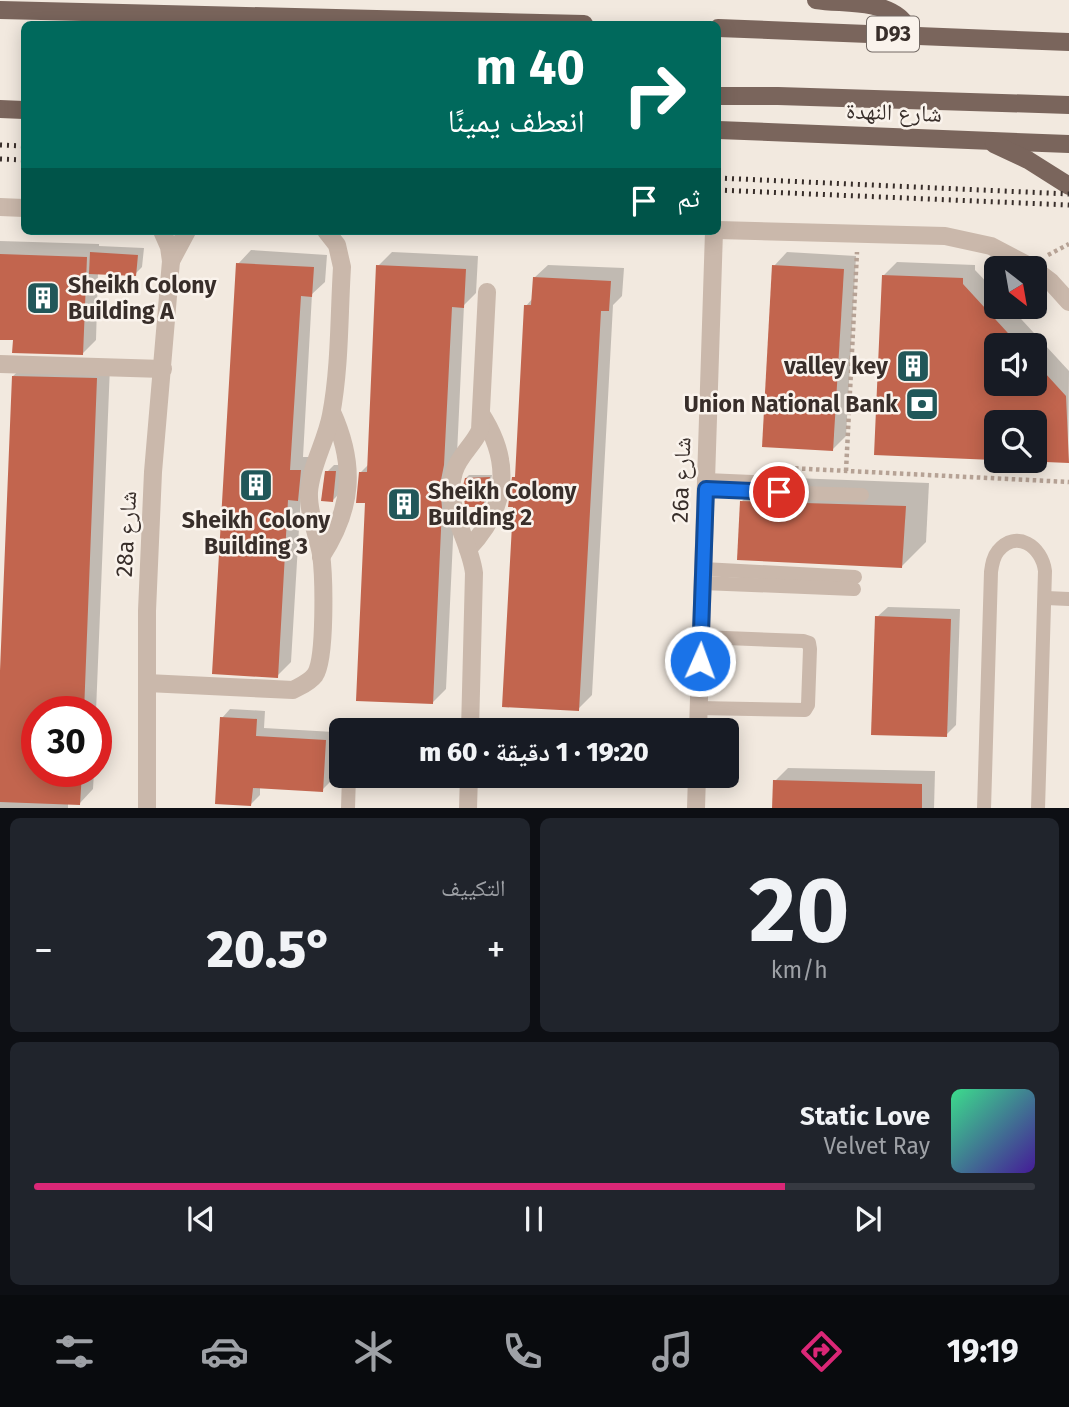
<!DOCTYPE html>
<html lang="ar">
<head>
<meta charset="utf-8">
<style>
	body { margin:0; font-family:"Fira Sans","Noto Naskh Arabic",sans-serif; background:#20242c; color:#f1f3f6; direction:rtl; height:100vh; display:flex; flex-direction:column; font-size:26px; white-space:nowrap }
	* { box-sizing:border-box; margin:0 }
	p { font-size:23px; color:#9ea1a6 }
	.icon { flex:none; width:38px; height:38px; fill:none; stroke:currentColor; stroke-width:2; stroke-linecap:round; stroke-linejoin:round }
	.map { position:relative; height:808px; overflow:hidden; direction:ltr }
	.details { display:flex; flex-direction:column; gap:10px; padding:10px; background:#0d0f14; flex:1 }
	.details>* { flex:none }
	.guide { position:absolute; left:21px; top:21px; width:700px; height:214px; border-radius:10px; box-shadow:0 4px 18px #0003; direction:rtl; background:#00695c; color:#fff; overflow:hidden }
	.needle { width:46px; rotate:149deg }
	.controls { position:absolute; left:984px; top:256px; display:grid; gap:14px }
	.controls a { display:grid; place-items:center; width:63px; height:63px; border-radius:10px; background:#171b24; box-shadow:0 4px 18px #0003; font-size:35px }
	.speed { position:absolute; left:21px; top:696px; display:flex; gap:14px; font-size:35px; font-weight:700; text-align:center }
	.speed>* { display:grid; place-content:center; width:91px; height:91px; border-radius:50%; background:#171b24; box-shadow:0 4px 18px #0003; line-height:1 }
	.speed .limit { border:10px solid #d22; background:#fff; color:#111 }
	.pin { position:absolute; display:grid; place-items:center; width:60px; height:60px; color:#fff; margin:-30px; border:4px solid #fff; border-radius:50%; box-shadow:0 2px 7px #0007 }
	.me { position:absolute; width:77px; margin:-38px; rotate:2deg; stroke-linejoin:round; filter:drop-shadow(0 0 5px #0008) }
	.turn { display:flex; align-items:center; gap:24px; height:147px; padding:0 21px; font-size:32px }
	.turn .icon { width:91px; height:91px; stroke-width:2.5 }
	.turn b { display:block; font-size:49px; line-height:60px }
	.then { display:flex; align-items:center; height:66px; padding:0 21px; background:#0003; gap:14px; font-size:26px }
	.big { font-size:52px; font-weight:800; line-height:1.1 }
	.details .tile { flex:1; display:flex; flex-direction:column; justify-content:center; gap:10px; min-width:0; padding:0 24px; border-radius:10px; background:#20242c }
	.details .dial { align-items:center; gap:0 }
	.dial b { font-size:91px; line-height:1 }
	.song { display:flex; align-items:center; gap:21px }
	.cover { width:84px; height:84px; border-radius:10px; background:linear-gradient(135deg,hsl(150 70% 55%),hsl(260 70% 35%)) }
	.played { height:7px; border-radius:4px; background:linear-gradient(90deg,#db2777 75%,#363941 75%) }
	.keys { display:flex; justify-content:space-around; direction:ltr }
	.heat { display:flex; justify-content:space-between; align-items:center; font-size:38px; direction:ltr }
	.details .tiles { flex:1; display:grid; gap:10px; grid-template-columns:1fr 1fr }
	.tile:last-child { grid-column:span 2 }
	.trip { position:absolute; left:329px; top:718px; width:410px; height:70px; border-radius:10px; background:#171b24; box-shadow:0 4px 18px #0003; font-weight:800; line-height:70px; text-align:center; direction:rtl }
	.tab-bar { display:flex; height:112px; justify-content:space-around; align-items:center; background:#090b0e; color:#9ea1a6 }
	.tab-bar .icon { width:49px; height:49px }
	.tab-bar .active { color:#db2777 }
	.tab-bar b { font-size:32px; color:#f1f3f6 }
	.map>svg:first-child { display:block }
</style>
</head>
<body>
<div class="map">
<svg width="1069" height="809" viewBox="0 0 1069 809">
	<rect width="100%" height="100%" fill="#f2e9df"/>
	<!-- shadow -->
	<g fill="#0003" fill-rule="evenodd">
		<polygon points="0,241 99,244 99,246 144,248 142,267 135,274 98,272 96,340 83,353 15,338 0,338"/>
		<polygon points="251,250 327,255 325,282 312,294 303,457 314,457 301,495 291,662 277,676 238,264"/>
		<polygon points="392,252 478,256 476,293 464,305 446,689 433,702 367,501 361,472 369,464 378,266"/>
		<polygon points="787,252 856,256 846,436 833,449 774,266"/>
		<path d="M897,262L975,265V270L996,292V306H1009L1069,371L1068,462L1034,422H996L883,276ZM996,345H1034V383H996Z"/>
		<polygon points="548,265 624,268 622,296 613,305 592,695 578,709 515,505 514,478 516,475 526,306 533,298 534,278"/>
		<polygon points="27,363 110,366 96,712 37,712 37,772 94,772 93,789 80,803 68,802 68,809 0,809 0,716 13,376"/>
		<polygon points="334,465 342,465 340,493 333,500 327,472"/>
		<polygon points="469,475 492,475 486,502 482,505 466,478"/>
		<polygon points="766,477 929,483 926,542 902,566 742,501"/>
		<polygon points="888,607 960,609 956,725 946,735 877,617"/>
		<polygon points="230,709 265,711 264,728 334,732 331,781 322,790 260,786 260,795 251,804 222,718"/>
		<polygon points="788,768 935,771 934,809 774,809 775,781"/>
	</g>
	<!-- building -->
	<g fill="#c2654e" fill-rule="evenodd">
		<polygon points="90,252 138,255 136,276 89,274"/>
		<polygon points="0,254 87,257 83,355 12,353 13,340 0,340"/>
		<polygon points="236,263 314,267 312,297 301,296 290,470 301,470 298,501 288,500 278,678 212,674"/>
		<polygon points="376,265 466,269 464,308 452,307 444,465 440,485 442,508 433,704 356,701 365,503 356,503 359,472 367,472"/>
		<polygon points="772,265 844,269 833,451 762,447"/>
		<path d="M882,275L963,278V284L1019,345H996V383H1034V361L1066,396L1069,463L874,455ZM996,422H1034V460H996Z"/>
		<polygon points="533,277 611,281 609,311 601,311 579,711 502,707 513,507 508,507 512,477 515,477 524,305 531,305"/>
		<polygon points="12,376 97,378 84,712 37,712 37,772 82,772 80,805 0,802 0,671"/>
		<polygon points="325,471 336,471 333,502 321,501"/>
		<polygon points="490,477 483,507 465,507 463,486 465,478"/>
		<polygon points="740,501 906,506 902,568 737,560"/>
		<polygon points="875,616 951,619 947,737 871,735"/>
		<polygon points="220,717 257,719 256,736 326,740 323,792 253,788 251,806 215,804"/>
		<polygon points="773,780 922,784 922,809 772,809"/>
	</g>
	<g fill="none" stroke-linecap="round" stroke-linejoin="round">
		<!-- path -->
		<g stroke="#b6a295" stroke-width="4.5" stroke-dasharray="3.5 3.5" stroke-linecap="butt">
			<polyline points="1048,255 1069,244"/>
			<polyline points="788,468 1069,482"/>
			<polyline points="846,471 857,252"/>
		</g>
		<!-- lane -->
		<g stroke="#cab8ab" stroke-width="14">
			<polyline points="706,480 776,483"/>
			<polyline points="706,490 862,495"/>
			<polyline points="703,569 855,577"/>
			<polyline points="702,583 854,589"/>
			<polyline points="1046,598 1069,599"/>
			<polyline points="698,708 805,710 808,705 810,649 809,643 803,641 700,637"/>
			<polyline points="348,809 349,775"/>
			<path d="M984,809L991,572C992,565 993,557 998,551C1016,529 1042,546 1045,571L1038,809"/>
		</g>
		<!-- street -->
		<g stroke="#cab8ab" stroke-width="18">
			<polyline points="0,207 24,208"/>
			<polyline points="718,230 945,236 991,246 1033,268"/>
			<polyline points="171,261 187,231"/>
			<polyline points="1034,269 1051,282 1069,302"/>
			<polyline points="0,364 163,369"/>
			<path d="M468,549C508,507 512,462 481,414"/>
			<path d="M321,557C353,508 356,465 332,412"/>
			<path d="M147,683L293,690C300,686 309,683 315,675C326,659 324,575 321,554C317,533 308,513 309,492C311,465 326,442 331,415C340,368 339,315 342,267L337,245L326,231"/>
			<path d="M470,730L474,573C470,540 443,506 454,472C459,455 473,446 480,430L487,292"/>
			<polyline points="698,730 714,231"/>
			<polyline points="147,809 147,611 153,472 171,261 169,247 162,231"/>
			<polyline points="468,809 469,775"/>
			<polyline points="696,809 697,775"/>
		</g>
		<!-- primary -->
		<g stroke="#7a655c" stroke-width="18">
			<path d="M816,0C842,4 878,0 899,17C905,22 909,29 914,34"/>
			<polyline points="0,10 584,24"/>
			<polyline points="718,28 1069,42"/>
			<polyline points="718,96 778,96 1069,105"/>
			<polyline points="0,109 24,110"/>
			<polyline points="718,130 1069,144"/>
			<polyline points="994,144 1028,160 1069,186"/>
		</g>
		<!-- rail -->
		<g stroke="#382e2a" stroke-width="5" stroke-dasharray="2 5" stroke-linecap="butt">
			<polyline points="0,145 24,146"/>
			<polyline points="0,159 24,160"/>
			<polyline points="718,178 1069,194"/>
			<polyline points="718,190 1069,205"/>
		</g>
	</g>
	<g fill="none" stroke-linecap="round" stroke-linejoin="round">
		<!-- route casing -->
		<g stroke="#114b97" stroke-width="18">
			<polyline id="route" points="700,661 706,489 779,492"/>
		</g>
		<!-- route -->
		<use href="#route" stroke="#1a73e8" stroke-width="12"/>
	</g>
	<!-- icons -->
	<defs>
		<g id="building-square" transform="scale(1.75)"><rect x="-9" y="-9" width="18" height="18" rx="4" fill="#215759" stroke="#faf3ec"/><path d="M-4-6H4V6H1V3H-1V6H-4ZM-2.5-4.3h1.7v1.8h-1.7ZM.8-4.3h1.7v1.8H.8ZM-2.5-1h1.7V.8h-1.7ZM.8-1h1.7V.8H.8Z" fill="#fff"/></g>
		<g id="bank-square" transform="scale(1.75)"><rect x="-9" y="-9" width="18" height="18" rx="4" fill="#215759" stroke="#faf3ec"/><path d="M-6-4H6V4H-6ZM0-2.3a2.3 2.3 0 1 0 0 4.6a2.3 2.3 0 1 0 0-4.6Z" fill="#fff"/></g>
	</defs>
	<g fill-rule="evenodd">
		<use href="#building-square" x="43" y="298"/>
		<use href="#building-square" x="913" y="366"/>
		<use href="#bank-square" x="922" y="404"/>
		<use href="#building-square" x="256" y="485"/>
		<use href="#building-square" x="404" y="504"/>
	</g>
	<g text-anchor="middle" stroke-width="5" stroke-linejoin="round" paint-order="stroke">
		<!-- shield labels -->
		<rect fill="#faf3ec" stroke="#726964" stroke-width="2" x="867" y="16.5" width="52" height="35" rx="5"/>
		<g font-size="21" font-weight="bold" fill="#382e2a">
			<text x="893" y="41">D93</text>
		</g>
		<!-- street labels -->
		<g font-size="23" fill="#382e2a" stroke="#faf3ec">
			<text transform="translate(894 112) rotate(2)" y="8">شارع النهدة</text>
			<text transform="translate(681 480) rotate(-88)" y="8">26a شارع</text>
			<text transform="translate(126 534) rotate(-87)" y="8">28a شارع</text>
		</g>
		<!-- poi labels -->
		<g font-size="23" font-weight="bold" fill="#382e2a" stroke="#faf3ec" text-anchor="start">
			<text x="68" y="293">Sheikh Colony<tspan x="68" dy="26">Building A</tspan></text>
			<text x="888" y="374" text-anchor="end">valley key</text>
			<text x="898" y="412" text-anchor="end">Union National Bank</text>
			<text x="428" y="499">Sheikh Colony<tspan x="428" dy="26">Building 2</tspan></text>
			<text x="256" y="528" text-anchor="middle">Sheikh Colony<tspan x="256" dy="26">Building 3</tspan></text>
		</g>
	</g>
</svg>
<div class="controls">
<a><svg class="needle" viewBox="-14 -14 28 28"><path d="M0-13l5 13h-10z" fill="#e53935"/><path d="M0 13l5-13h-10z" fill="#9ea1a6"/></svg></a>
<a><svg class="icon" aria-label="sound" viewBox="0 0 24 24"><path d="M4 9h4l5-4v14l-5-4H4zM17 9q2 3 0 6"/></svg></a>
<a><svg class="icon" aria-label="search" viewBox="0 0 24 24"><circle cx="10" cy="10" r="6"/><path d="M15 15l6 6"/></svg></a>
</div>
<div class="speed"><div class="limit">30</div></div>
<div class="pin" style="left:779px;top:492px;background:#d93025"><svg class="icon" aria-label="arrive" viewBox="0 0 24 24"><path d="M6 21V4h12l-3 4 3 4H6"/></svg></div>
<svg class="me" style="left:700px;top:661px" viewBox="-20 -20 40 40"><circle r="17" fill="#1a73e8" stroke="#fff" stroke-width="3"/><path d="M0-11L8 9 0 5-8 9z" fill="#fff"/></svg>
<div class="trip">19:20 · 1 دقيقة · 60 m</div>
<div class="guide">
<div class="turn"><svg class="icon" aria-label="right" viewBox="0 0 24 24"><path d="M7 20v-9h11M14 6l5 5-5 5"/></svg><div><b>40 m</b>انعطف يمينًا</div></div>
<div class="then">ثم<svg class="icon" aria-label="arrive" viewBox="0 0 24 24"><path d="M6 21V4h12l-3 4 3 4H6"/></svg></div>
</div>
</div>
<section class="details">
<div class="tiles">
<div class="tile dial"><b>20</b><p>km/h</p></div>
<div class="tile"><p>التكييف</p>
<div class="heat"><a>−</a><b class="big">20.5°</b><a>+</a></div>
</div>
<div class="tile">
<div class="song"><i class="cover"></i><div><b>Static Love</b><p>Velvet Ray</p></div></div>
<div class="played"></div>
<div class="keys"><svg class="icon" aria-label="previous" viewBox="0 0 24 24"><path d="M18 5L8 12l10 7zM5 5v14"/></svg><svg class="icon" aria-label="pause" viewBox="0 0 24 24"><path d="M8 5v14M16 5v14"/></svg><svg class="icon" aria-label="next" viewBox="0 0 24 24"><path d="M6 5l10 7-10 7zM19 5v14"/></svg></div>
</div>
</div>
</section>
<nav class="tab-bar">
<b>19:19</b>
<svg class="icon active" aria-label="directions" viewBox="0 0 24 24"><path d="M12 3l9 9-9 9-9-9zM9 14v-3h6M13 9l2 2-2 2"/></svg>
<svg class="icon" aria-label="music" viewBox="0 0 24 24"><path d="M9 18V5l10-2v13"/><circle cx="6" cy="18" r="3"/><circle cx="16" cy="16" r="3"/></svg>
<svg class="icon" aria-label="phone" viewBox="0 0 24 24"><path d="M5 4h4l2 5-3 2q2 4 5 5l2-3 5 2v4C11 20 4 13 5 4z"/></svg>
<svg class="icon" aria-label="climate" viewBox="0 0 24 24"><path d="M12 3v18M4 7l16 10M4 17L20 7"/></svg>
<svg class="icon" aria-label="car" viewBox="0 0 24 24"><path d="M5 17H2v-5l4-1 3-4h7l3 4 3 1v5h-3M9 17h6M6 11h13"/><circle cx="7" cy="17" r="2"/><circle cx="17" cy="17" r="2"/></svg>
<svg class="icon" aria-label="filters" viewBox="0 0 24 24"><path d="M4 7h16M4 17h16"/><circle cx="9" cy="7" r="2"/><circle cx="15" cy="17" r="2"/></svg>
</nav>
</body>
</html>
